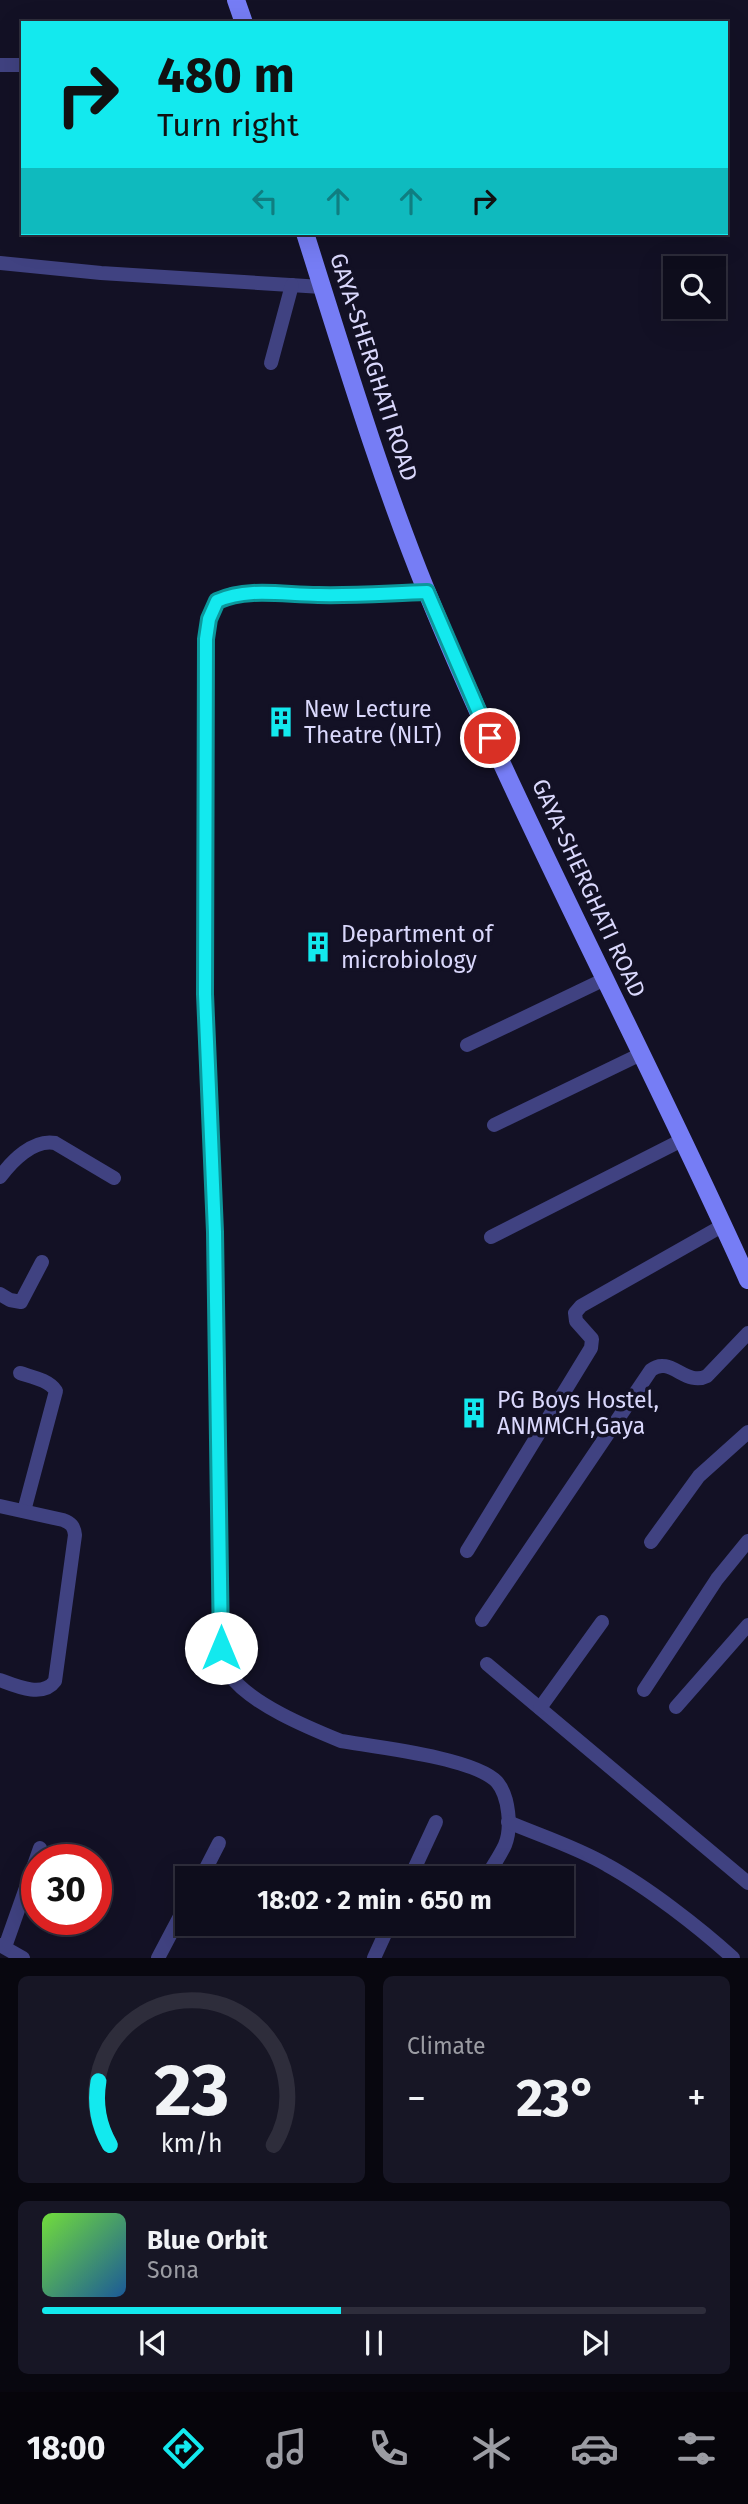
<!DOCTYPE html>
<html lang="en">
<head>
<meta charset="utf-8">
<style>
	body { margin:0; font-family:"Fira Sans",sans-serif; background:#171625; color:#f1f3f6; height:100vh; display:flex; flex-direction:column; font-size:26px; white-space:nowrap }
	* { box-sizing:border-box; margin:0 }
	p { font-size:23px; color:#9b9ca3 }
	.icon { flex:none; width:38px; height:38px; fill:none; stroke:currentColor; stroke-width:2; stroke-linecap:round; stroke-linejoin:round }
	.map { position:relative; height:1958px; overflow:hidden }
	.side { display:flex; flex-direction:column; gap:18px; padding:18px; background:#08070f; flex:1 }
	.side>* { flex:none }
	.guide { position:absolute; left:21px; top:21px; width:707px; height:214px; border-radius:0px; box-shadow:0 7px 28px #0002,0 0 0 2px #2e2d3b; background:#13e9ee; color:#111; overflow:hidden }
	.tools { position:absolute; left:663px; top:256px; display:grid; gap:14px }
	.tools a { display:grid; place-items:center; width:63px; height:63px; border-radius:0px; background:#0e0d1c; box-shadow:0 7px 28px #0002,0 0 0 2px #2e2d3b; font-size:35px }
	.speed { position:absolute; left:21px; top:1844px; display:flex; gap:14px; font-size:35px; font-weight:700; text-align:center }
	.speed>* { display:grid; place-content:center; width:91px; height:91px; border-radius:50%; background:#0e0d1c; box-shadow:0 7px 28px #0002,0 0 0 2px #2e2d3b; line-height:1 }
	.speed .limit { border:10px solid #d22; background:#fff; color:#111 }
	.pin { position:absolute; display:grid; place-items:center; width:60px; height:60px; color:#fff; margin:-30px; border:4px solid #fff; border-radius:50%; box-shadow:0 2px 7px #0007 }
	.me { position:absolute; width:77px; margin:-38px; rotate:0deg; stroke-linejoin:round; filter:drop-shadow(0 0 5px #0008) }
	.turn { display:flex; align-items:center; gap:24px; height:147px; padding:0 21px; font-size:32px }
	.turn .icon { width:91px; height:91px; stroke-width:2.5 }
	.turn b { display:block; font-size:49px; line-height:60px }
	.lanes { display:flex; align-items:center; height:66px; padding:0 21px; background:#0003; justify-content:center; gap:35px; direction:ltr }
	.lanes .off { opacity:.35 }
	.big { font-size:52px; font-weight:700; line-height:1.1 }
	.side .card { flex:1; display:flex; flex-direction:column; justify-content:center; gap:10px; min-width:0; padding:0 24px; border-radius:10px; background:#171625 }
	.side .dial { align-items:center; gap:0 }
	.dial svg { height:182px; overflow:visible; fill:none; stroke:#2e2d3b; stroke-width:7; stroke-linecap:round; text-anchor:middle }
	.dial text { fill:#f1f3f6; stroke:none }
	.song { display:flex; align-items:center; gap:21px }
	.cover { width:84px; height:84px; border-radius:10px; background:linear-gradient(135deg,hsl(100 70% 55%),hsl(210 70% 35%)) }
	.played { height:7px; border-radius:4px; background:linear-gradient(90deg,#13e9ee 45%,#2e2d3b 45%) }
	.keys { display:flex; justify-content:space-around; direction:ltr }
	.heat { display:flex; justify-content:space-between; align-items:center; font-size:38px; direction:ltr }
	.side .tiles { flex:1; display:grid; gap:18px; grid-template-columns:1fr 1fr }
	.card:last-child { grid-column:span 2 }
	.trip { position:absolute; left:175px; top:1866px; width:399px; height:70px; border-radius:0px; background:#0e0d1c; box-shadow:0 7px 28px #0002,0 0 0 2px #2e2d3b; font-weight:700; line-height:70px; text-align:center }
	.menu { display:flex; height:112px; justify-content:space-around; align-items:center; background:#06050b; color:#9b9ca3 }
	.menu .icon { width:49px; height:49px }
	.menu .on { color:#13e9ee }
	.menu b { font-size:32px; color:#f1f3f6 }
	.map>svg:first-child { display:block }
</style>
</head>
<body>
<div class="map">
<svg width="748" height="1958" viewBox="0 0 748 1958">
	<rect width="100%" height="100%" fill="#131125"/>
	<g fill="none" stroke-linecap="round" stroke-linejoin="round">
		<!-- street -->
		<g stroke="#404281" stroke-width="14">
			<polyline points="0,65 23,65"/>
			<polyline points="0,263 101,273 322,287"/>
			<polyline points="271,363 292,285"/>
			<path d="M427,592L321,595L247,593L232,594L217,601L209,619L206,639L205,994L215,1256L221,1648C223,1657 224,1667 229,1674C250,1704 309,1728 341,1741C376,1747 475,1758 497,1782C509,1796 512,1828 505,1845C500,1856 492,1867 486,1878"/>
			<polyline points="467,1045 605,979"/>
			<polyline points="494,1125 641,1054"/>
			<path d="M0,1177C12,1161 33,1139 55,1143L114,1178"/>
			<polyline points="491,1237 682,1140"/>
			<polyline points="0,1294 10,1300 21,1302 42,1262"/>
			<path d="M20,1373C32,1377 49,1380 56,1391L24,1511"/>
			<path d="M0,1506L63,1520C71,1523 74,1526 75,1535L55,1681C43,1698 16,1686 0,1680"/>
			<polyline points="651,1542 699,1476 748,1432"/>
			<polyline points="467,1551 591,1348 592,1339 576,1321 575,1313 581,1306 722,1226"/>
			<path d="M482,1620L651,1370C670,1355 686,1387 707,1376L748,1333"/>
			<polyline points="487,1664 748,1883"/>
			<polyline points="644,1690 717,1579 748,1541"/>
			<polyline points="676,1707 748,1625"/>
			<polyline points="540,1708 602,1622"/>
			<path d="M508,1822C541,1836 576,1847 607,1865C647,1887 699,1927 733,1958"/>
			<polyline points="201,1878 219,1843"/>
			<polyline points="410,1878 436,1822"/>
			<polyline points="0,1945 23,1958"/>
			<polyline points="5,1947 40,1848"/>
			<polyline points="158,1958 187,1903"/>
			<polyline points="374,1958 390,1923"/>
		</g>
		<!-- secondary -->
		<g stroke="#767df5" stroke-width="18">
			<polyline points="236,0 244,23"/>
			<path d="M305,233C343,353 379,474 426,590C522,825 644,1048 748,1280"/>
		</g>
	</g>
	<g fill="none" stroke-linecap="round" stroke-linejoin="round">
		<!-- route casing -->
		<g stroke="#0c979b" stroke-width="18">
			<path id="route" d="M221,1648L215,1232L205,994L206,639L209,619L217,601C248,587 285,595 318,595C354,596 391,593 427,592L490,738"/>
		</g>
		<!-- route -->
		<use href="#route" stroke="#13e9ee" stroke-width="12"/>
	</g>
	<!-- icons -->
	<defs>
		<g id="building-bare" transform="scale(2.415)"><path d="M-4-6H4V6H1V3H-1V6H-4ZM-2.5-4.3h1.7v1.8h-1.7ZM.8-4.3h1.7v1.8H.8ZM-2.5-1h1.7V.8h-1.7ZM.8-1h1.7V.8H.8Z" fill="#13e9ee" stroke="#131125" stroke-width="2.5" paint-order="stroke"/></g>
	</defs>
	<g fill-rule="evenodd">
		<use href="#building-bare" x="281" y="722"/>
		<use href="#building-bare" x="318" y="947"/>
		<use href="#building-bare" x="474" y="1413"/>
	</g>
	<g text-anchor="middle" stroke-width="7" stroke-linejoin="round" paint-order="stroke">
		<!-- street labels -->
		<g font-size="23" fill="#dad8fc" stroke="#131125">
			<text transform="translate(374 367) rotate(72)" y="8">GAYA-SHERGHATI ROAD</text>
			<text transform="translate(589 888) rotate(65)" y="8">GAYA-SHERGHATI ROAD</text>
		</g>
		<!-- poi labels -->
		<g font-size="23" fill="#dad8fc" stroke="#131125" text-anchor="start">
			<text x="304" y="717">New Lecture<tspan x="304" dy="26">Theatre (NLT)</tspan></text>
			<text x="341" y="942">Department of<tspan x="341" dy="26">microbiology</tspan></text>
			<text x="497" y="1408">PG Boys Hostel,<tspan x="497" dy="26">ANMMCH,Gaya</tspan></text>
		</g>
	</g>
</svg>
<div class="tools">
<a><svg class="icon" aria-label="search" viewBox="0 0 24 24"><circle cx="10" cy="10" r="6"/><path d="M15 15l6 6"/></svg></a>
</div>
<div class="speed"><div class="limit">30</div></div>
<div class="pin" style="left:490px;top:738px;background:#d93025"><svg class="icon" aria-label="arrive" viewBox="0 0 24 24"><path d="M6 21V4h12l-3 4 3 4H6"/></svg></div>
<svg class="me" style="left:221px;top:1648px" viewBox="-20 -20 40 40"><circle r="19" fill="#fff"/><path d="M0-13L10 11 0 6-10 11z" fill="#13e9ee"/></svg>
<div class="trip">18:02 · 2 min · 650 m</div>
<div class="guide">
<div class="turn"><svg class="icon" aria-label="right" viewBox="0 0 24 24"><path d="M7 20v-9h11M14 6l5 5-5 5"/></svg><div><b>480 m</b>Turn right</div></div>
<div class="lanes"><svg class="icon off" aria-label="left" viewBox="0 0 24 24"><path d="M17 20v-9H6M10 6l-5 5 5 5"/></svg><svg class="icon off" aria-label="ahead" viewBox="0 0 24 24"><path d="M12 20V5M6 11l6-6 6 6"/></svg><svg class="icon off" aria-label="ahead" viewBox="0 0 24 24"><path d="M12 20V5M6 11l6-6 6 6"/></svg><svg class="icon" aria-label="right" viewBox="0 0 24 24"><path d="M7 20v-9h11M14 6l5 5-5 5"/></svg></div>
</div>
</div>
<section class="side">
<div class="tiles">
<div class="card dial"><svg viewBox="0 0 100 80">
<path d="M14 69A42 42 0 1 1 86 69"/>
<path d="M14 69A42 42 0 0 1 9 41" stroke="#13e9ee"/>
<text x="50" y="56" font-size="32" font-weight="700">23</text>
<text x="50" y="72" font-size="11">km/h</text>
</svg></div>
<div class="card"><p>Climate</p>
<div class="heat"><a>−</a><b class="big">23°</b><a>+</a></div>
</div>
<div class="card">
<div class="song"><i class="cover"></i><div><b>Blue Orbit</b><p>Sona</p></div></div>
<div class="played"></div>
<div class="keys"><svg class="icon" aria-label="previous" viewBox="0 0 24 24"><path d="M18 5L8 12l10 7zM5 5v14"/></svg><svg class="icon" aria-label="pause" viewBox="0 0 24 24"><path d="M8 5v14M16 5v14"/></svg><svg class="icon" aria-label="next" viewBox="0 0 24 24"><path d="M6 5l10 7-10 7zM19 5v14"/></svg></div>
</div>
</div>
</section>
<nav class="menu">
<b>18:00</b>
<svg class="icon on" aria-label="directions" viewBox="0 0 24 24"><path d="M12 3l9 9-9 9-9-9zM9 14v-3h6M13 9l2 2-2 2"/></svg>
<svg class="icon" aria-label="music" viewBox="0 0 24 24"><path d="M9 18V5l10-2v13"/><circle cx="6" cy="18" r="3"/><circle cx="16" cy="16" r="3"/></svg>
<svg class="icon" aria-label="phone" viewBox="0 0 24 24"><path d="M5 4h4l2 5-3 2q2 4 5 5l2-3 5 2v4C11 20 4 13 5 4z"/></svg>
<svg class="icon" aria-label="climate" viewBox="0 0 24 24"><path d="M12 3v18M4 7l16 10M4 17L20 7"/></svg>
<svg class="icon" aria-label="car" viewBox="0 0 24 24"><path d="M5 17H2v-5l4-1 3-4h7l3 4 3 1v5h-3M9 17h6M6 11h13"/><circle cx="7" cy="17" r="2"/><circle cx="17" cy="17" r="2"/></svg>
<svg class="icon" aria-label="filters" viewBox="0 0 24 24"><path d="M4 7h16M4 17h16"/><circle cx="9" cy="7" r="2"/><circle cx="15" cy="17" r="2"/></svg>
</nav>
</body>
</html>
